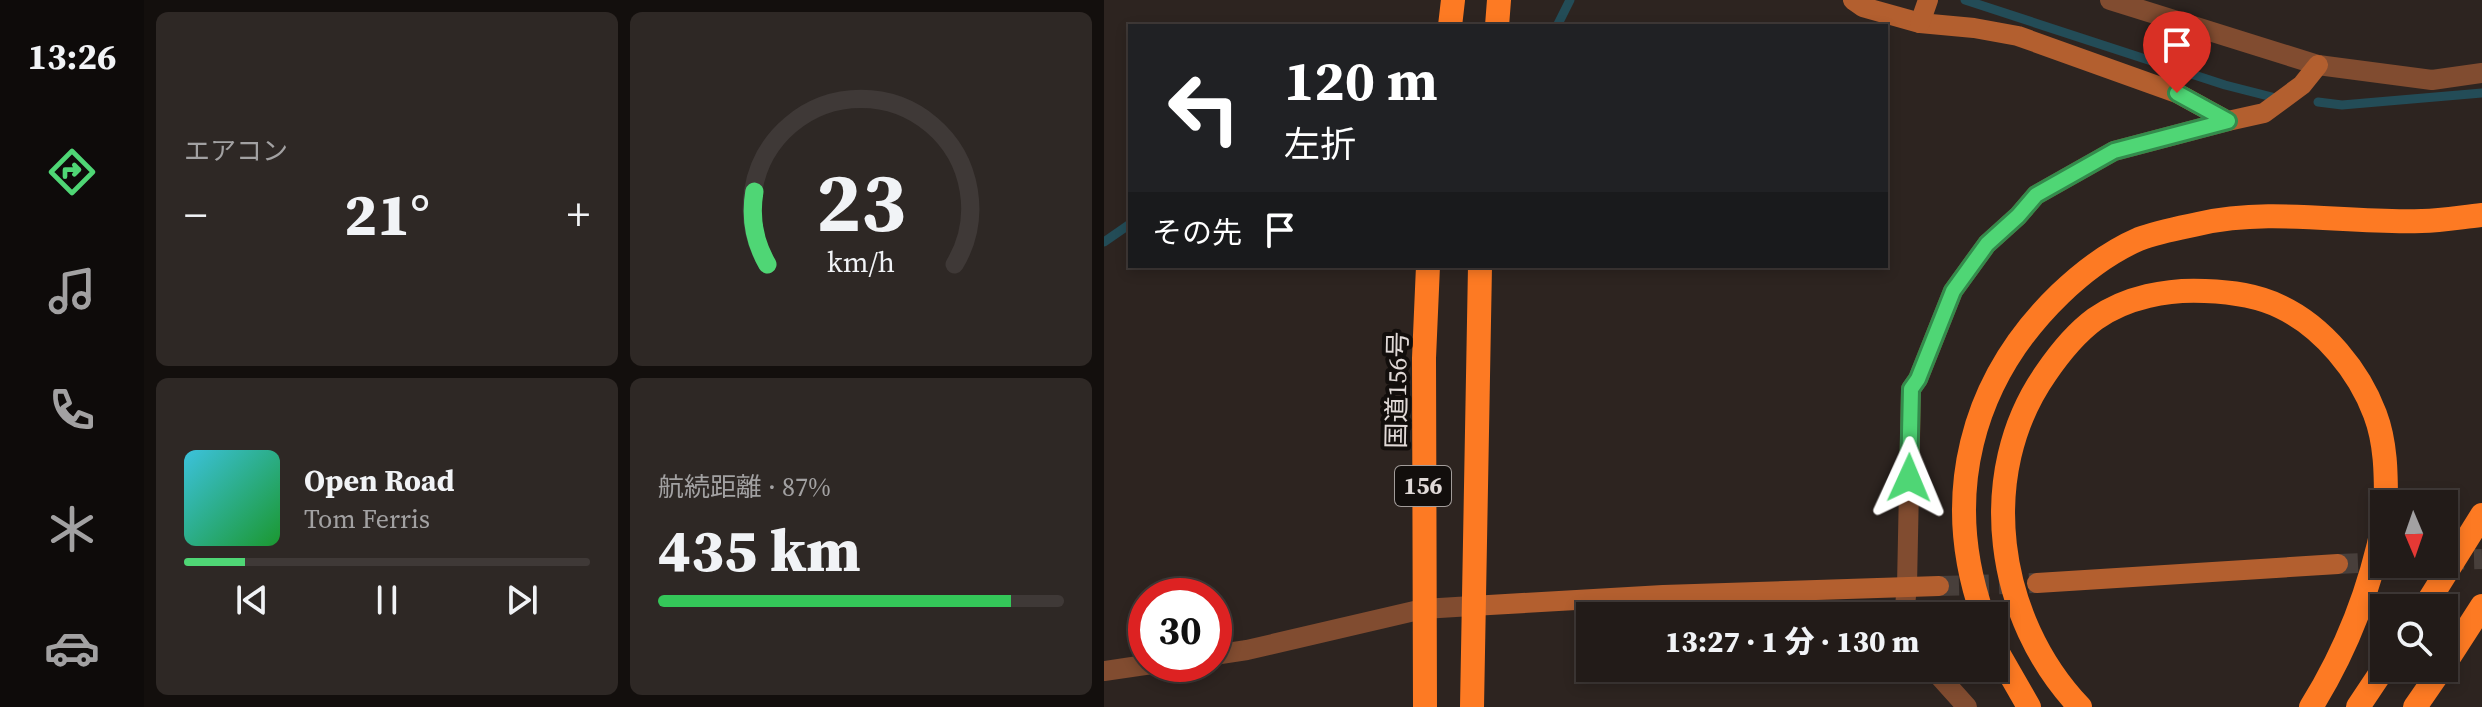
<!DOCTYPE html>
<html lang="ja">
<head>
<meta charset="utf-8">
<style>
	body { margin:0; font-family:"Source Serif 4","Noto Sans JP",serif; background:#2e2825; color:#f1f3f6; height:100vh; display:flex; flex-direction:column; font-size:30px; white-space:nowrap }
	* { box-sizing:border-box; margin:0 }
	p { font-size:26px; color:#a2a1a2 }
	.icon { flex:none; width:44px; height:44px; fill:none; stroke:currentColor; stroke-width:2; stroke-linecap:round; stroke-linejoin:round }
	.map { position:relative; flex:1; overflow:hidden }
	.panel { display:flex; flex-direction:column; gap:12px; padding:12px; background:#130f0d; width:960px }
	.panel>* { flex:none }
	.guide { position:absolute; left:24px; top:24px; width:760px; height:244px; border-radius:0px; box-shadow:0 4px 12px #0003,0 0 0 2px #3f3937; background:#202124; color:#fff; overflow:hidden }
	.needle { width:52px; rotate:178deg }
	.tools { position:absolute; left:1266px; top:490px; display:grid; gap:16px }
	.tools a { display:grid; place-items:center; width:88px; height:88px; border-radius:0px; background:#221b18; box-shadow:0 4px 12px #0003,0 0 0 2px #3f3937; font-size:40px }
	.speed { position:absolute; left:24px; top:578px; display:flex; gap:16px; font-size:40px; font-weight:700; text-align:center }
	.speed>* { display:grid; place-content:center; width:104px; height:104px; border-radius:50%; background:#221b18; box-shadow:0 4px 12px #0003,0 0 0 2px #3f3937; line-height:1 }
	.speed .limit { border:12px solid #d22; background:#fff; color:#111 }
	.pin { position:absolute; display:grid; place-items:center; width:68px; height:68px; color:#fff; margin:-82px -34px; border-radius:50% 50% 50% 0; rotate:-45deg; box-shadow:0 0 8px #0007 }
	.pin .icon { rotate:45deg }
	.me { position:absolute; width:88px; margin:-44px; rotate:1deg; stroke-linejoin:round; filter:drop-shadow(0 0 6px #0008) }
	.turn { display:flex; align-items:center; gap:28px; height:168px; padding:0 24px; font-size:36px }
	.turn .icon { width:104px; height:104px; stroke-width:2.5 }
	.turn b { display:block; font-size:56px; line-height:68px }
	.then { display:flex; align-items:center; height:76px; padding:0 24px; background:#0003; gap:16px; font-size:30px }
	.big { font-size:60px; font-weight:800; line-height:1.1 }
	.panel .card { flex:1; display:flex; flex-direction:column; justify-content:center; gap:12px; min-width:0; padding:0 28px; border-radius:12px; background:#2e2825 }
	.panel .dial { align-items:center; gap:0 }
	.dial svg { height:208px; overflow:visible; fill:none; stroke:#3f3937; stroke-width:7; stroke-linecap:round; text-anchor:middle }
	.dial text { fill:#f1f3f6; stroke:none }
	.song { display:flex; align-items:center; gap:24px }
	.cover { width:96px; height:96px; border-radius:12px; background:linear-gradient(135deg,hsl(190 70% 55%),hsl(130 70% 35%)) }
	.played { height:8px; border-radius:4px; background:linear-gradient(90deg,#4fd675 15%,#3f3937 15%) }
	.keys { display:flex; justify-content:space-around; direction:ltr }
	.heat { display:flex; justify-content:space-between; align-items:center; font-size:44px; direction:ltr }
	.charge { height:12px; border-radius:6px; background:linear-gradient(90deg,#34c759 87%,#3f3937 0) }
	.panel .tiles { flex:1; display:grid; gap:12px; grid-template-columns:repeat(2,1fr) }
	.trip { position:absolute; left:472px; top:602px; width:432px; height:80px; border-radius:0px; background:#221b18; box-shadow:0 4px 12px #0003,0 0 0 2px #3f3937; font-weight:800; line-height:80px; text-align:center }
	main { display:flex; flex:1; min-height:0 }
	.dock { display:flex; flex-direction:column; width:144px; justify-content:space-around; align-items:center; background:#0e0b0a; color:#a2a1a2 }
	.dock .icon { width:56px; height:56px }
	.dock .current { color:#4fd675 }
	.dock b { font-size:36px; color:#f1f3f6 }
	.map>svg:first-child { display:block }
</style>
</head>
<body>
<main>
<nav class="dock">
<b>13:26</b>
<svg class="icon current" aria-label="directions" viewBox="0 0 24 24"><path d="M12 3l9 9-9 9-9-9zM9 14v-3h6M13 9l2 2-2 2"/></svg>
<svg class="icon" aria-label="music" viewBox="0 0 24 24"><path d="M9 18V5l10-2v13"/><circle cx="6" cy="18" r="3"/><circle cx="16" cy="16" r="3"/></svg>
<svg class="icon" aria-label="phone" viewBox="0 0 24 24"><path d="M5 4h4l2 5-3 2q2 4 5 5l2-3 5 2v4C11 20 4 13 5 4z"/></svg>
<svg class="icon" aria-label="climate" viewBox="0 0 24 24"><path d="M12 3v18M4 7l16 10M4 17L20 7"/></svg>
<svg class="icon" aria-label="car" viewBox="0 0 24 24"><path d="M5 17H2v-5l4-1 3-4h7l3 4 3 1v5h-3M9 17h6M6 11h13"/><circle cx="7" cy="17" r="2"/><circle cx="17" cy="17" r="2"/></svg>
</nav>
<section class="panel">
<div class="tiles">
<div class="card"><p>エアコン</p>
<div class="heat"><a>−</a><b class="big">21°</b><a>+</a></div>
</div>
<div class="card dial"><svg viewBox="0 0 100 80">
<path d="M14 69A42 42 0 1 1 86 69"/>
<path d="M14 69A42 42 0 0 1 9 41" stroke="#4fd675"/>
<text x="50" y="56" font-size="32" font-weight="700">23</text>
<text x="50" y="72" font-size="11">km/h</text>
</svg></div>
<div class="card">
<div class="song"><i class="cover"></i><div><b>Open Road</b><p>Tom Ferris</p></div></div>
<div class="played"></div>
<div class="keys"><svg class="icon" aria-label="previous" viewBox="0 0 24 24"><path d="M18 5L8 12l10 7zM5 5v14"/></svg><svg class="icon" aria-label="pause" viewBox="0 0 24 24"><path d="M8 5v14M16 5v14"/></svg><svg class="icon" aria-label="next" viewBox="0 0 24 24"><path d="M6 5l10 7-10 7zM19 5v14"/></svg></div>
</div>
<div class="card"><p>航続距離 · 87%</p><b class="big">435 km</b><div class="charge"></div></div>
</div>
</section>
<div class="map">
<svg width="1378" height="707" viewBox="0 0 1378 707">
	<rect width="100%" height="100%" fill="#2d2420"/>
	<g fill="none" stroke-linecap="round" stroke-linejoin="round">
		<!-- stream -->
		<g stroke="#234c57" stroke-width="9">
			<polyline points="861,0 1121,85 1168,97"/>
			<polyline points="453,26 466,0"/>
			<polyline points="1214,102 1238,105 1378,93"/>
			<polyline points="0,242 26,224"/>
		</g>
		<!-- secondary-tunnel -->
		<g stroke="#483f3b" stroke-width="20" stroke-dasharray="20 10" stroke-linecap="butt">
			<polyline points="1340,560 1378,559"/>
			<polyline points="1234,564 1280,562"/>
			<polyline points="835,586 933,583"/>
		</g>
		<!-- street -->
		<g stroke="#814c30" stroke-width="20">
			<polyline points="1006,0 1214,65 1328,80 1378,73"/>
			<polyline points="800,616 803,586 807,389 814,379 849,291 883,244 914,216 932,195 1010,151 1124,121"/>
			<polyline points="110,655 143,650 319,609 368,606"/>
			<polyline points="828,668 863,707"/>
			<polyline points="0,671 48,664"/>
		</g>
		<!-- secondary -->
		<g stroke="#b35f2f" stroke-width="20">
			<polyline points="749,0 759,7 816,23 870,28 914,36 1073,93 1124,121 1160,113 1198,85 1214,65"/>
			<polyline points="816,23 824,0"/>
			<polyline points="933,583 1234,564"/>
			<polyline points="368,606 559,595 835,586"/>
		</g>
		<!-- highway -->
		<g stroke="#fd7a23" stroke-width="24">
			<polyline points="346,26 349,0"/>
			<polyline points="393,26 395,0"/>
			<polyline points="1320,608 1378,515"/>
			<path d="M879,616C837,497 866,381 956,294C979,272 1005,252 1035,239C1053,232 1075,228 1094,224C1168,207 1243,224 1318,221C1338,221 1358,217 1378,215"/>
			<polyline points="890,646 925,707"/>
			<polyline points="1340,665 1378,606"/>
			<polyline points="321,707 320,358 324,266"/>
			<polyline points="368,707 376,266"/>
			<path d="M976,707C892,619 871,474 942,373C955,354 972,333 991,319C1022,297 1064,289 1101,291C1127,292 1153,295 1177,307C1219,327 1255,371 1271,414C1282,443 1282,474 1282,504"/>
			<path d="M1207,707C1242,651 1267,586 1280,521"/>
			<polyline points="1254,707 1280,668"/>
			<polyline points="1311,707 1338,668"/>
		</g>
	</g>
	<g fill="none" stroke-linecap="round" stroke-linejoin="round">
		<!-- route casing -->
		<g stroke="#338b4c" stroke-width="20">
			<polyline id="route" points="805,478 807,389 814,379 849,291 883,244 914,216 932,195 1010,151 1124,121 1073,93"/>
		</g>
		<!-- route -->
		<use href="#route" stroke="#4fd675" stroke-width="14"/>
	</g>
	<g text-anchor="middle" stroke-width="8" stroke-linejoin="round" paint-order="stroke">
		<!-- shield labels -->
		<rect fill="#120e0c" stroke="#a29c9a" stroke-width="2" x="291" y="466" width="56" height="40" rx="6"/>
		<g font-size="24" font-weight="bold" fill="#e0d9d7">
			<text x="319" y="494">156</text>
		</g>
		<!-- street labels -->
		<g font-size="26" fill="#e0d9d7" stroke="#120e0c">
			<text transform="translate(293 390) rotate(-89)" y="9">国道156号</text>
		</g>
	</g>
</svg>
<div class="tools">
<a><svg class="needle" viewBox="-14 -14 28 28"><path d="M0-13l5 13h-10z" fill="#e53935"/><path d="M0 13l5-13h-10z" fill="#a2a1a2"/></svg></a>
<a><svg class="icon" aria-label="search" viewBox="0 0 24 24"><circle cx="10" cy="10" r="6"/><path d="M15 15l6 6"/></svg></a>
</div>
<div class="speed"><div class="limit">30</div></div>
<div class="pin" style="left:1073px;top:93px;background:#d93025"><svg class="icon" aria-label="arrive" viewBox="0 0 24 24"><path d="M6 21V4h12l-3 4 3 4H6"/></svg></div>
<svg class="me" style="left:805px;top:478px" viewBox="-20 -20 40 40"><path d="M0-17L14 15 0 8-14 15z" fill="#4fd675" stroke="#fff" stroke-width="4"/></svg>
<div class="trip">13:27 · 1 分 · 130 m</div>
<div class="guide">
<div class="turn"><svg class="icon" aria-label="left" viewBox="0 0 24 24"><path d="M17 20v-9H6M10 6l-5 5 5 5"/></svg><div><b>120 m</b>左折</div></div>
<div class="then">その先<svg class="icon" aria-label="arrive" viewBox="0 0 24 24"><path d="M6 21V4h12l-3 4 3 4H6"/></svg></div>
</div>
</div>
</main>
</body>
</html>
